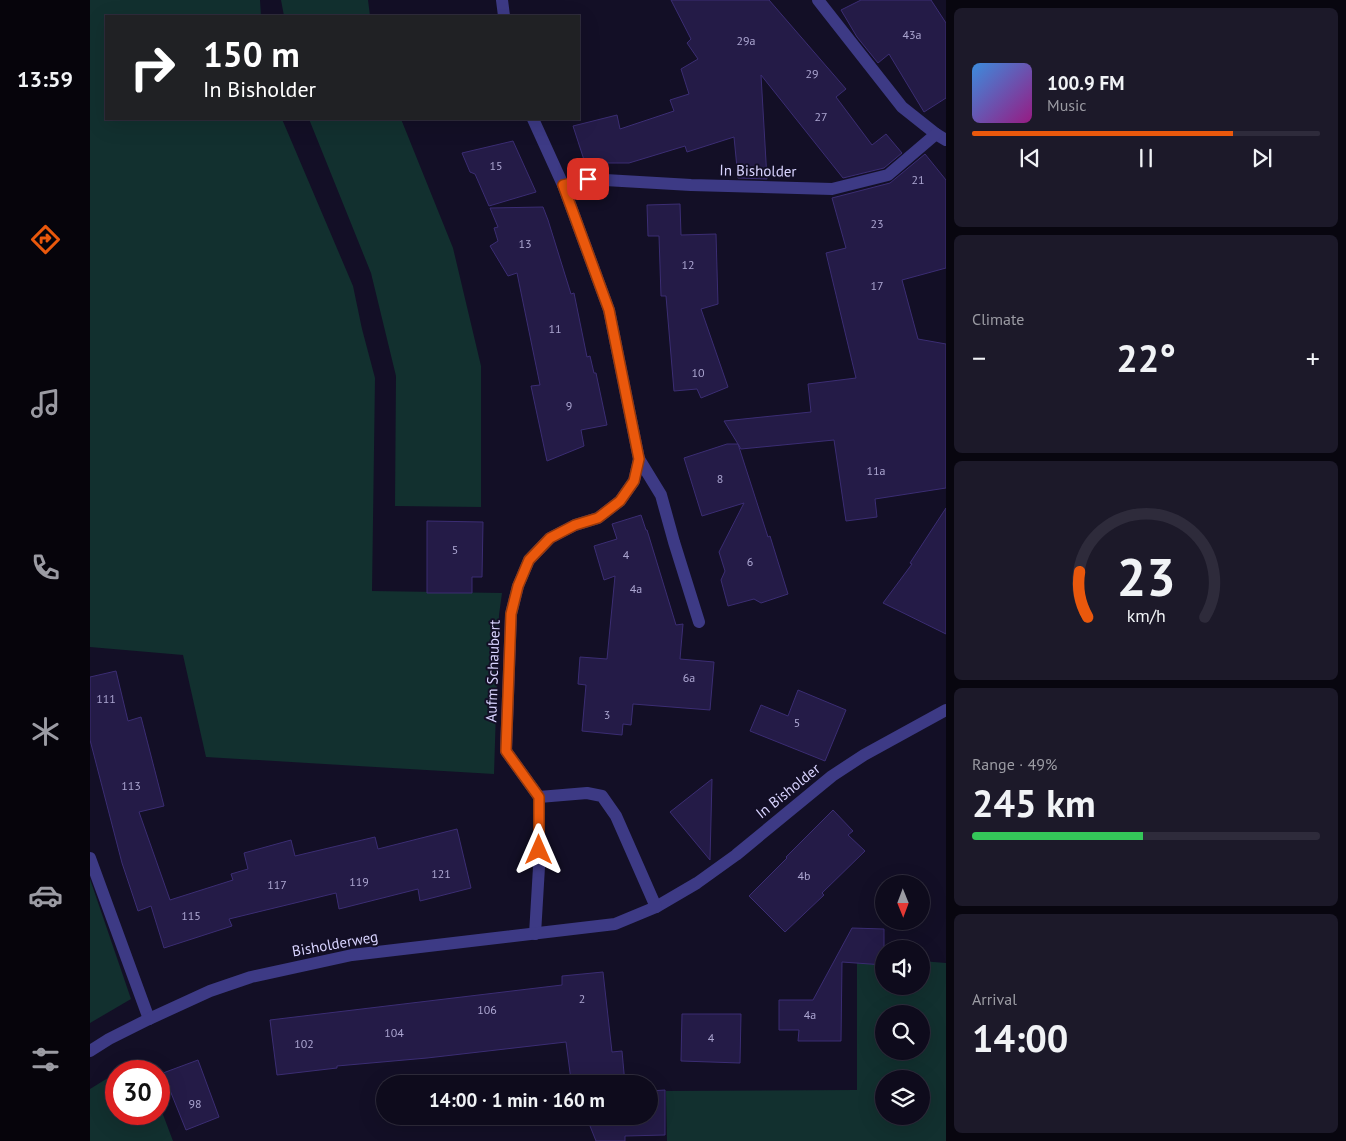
<!DOCTYPE html>
<html lang="en">
<head>
<meta charset="utf-8">
<style>
	body { margin:0; font-family:"PT Sans",sans-serif; background:#1c1929; color:#f1f3f6; height:100vh; display:flex; flex-direction:column; font-size:19px; white-space:nowrap }
	* { box-sizing:border-box; margin:0 }
	p { font-size:16px; color:#9b9ba3 }
	.icon { flex:none; width:28px; height:28px; fill:none; stroke:currentColor; stroke-width:2; stroke-linecap:round; stroke-linejoin:round }
	.map { position:relative; flex:1; overflow:hidden }
	.side { display:flex; flex-direction:column; gap:8px; padding:8px; background:#08060f; width:400px }
	.side>* { flex:none }
	.guide { position:absolute; left:15px; top:15px; width:475px; height:105px; border-radius:0px; box-shadow:0 5px 20px #0002,0 0 0 1px #2e2b3b; background:#202124; color:#fff; overflow:hidden }
	.needle { width:32px; rotate:179deg }
	.tools { position:absolute; left:785px; top:875px; display:grid; gap:10px }
	.tools a { display:grid; place-items:center; width:55px; height:55px; border-radius:50%; background:#0e0b1c; box-shadow:0 5px 20px #0002,0 0 0 1px #2e2b3b; font-size:25px }
	.speed { position:absolute; left:15px; top:1060px; display:flex; gap:10px; font-size:25px; font-weight:700; text-align:center }
	.speed>* { display:grid; place-content:center; width:65px; height:65px; border-radius:50%; background:#0e0b1c; box-shadow:0 5px 20px #0002,0 0 0 1px #2e2b3b; line-height:1 }
	.speed .limit { border:8px solid #d22; background:#fff; color:#111 }
	.pin { position:absolute; display:grid; place-items:center; width:42px; height:42px; color:#fff; margin:-21px; border-radius:10px; box-shadow:0 2px 8px #0006 }
	.me { position:absolute; width:55px; margin:-28px; rotate:0deg; stroke-linejoin:round; filter:drop-shadow(0 0 4px #0008) }
	.turn { display:flex; align-items:center; gap:18px; height:105px; padding:0 15px; font-size:22px }
	.turn .icon { width:65px; height:65px; stroke-width:2.5 }
	.turn b { display:block; font-size:35px; line-height:42px }
	.big { font-size:38px; font-weight:800; line-height:1.1 }
	.side .card { flex:1; display:flex; flex-direction:column; justify-content:center; gap:8px; min-width:0; padding:0 18px; border-radius:8px; background:#1c1929 }
	.side .dial { align-items:center; gap:0 }
	.dial svg { height:130px; overflow:visible; fill:none; stroke:#2e2b3b; stroke-width:7; stroke-linecap:round; text-anchor:middle }
	.dial text { fill:#f1f3f6; stroke:none }
	.song { display:flex; align-items:center; gap:15px }
	.cover { width:60px; height:60px; border-radius:8px; background:linear-gradient(135deg,hsl(210 70% 55%),hsl(310 70% 35%)) }
	.played { height:5px; border-radius:2px; background:linear-gradient(90deg,#ea580c 75%,#2e2b3b 75%) }
	.keys { display:flex; justify-content:space-around; direction:ltr }
	.heat { display:flex; justify-content:space-between; align-items:center; font-size:28px; direction:ltr }
	.charge { height:8px; border-radius:4px; background:linear-gradient(90deg,#34c759 49%,#2e2b3b 0) }
	.trip { position:absolute; left:286px; top:1075px; width:282px; height:50px; border-radius:25px; background:#0e0b1c; box-shadow:0 5px 20px #0002,0 0 0 1px #2e2b3b; font-weight:800; line-height:50px; text-align:center }
	main { display:flex; flex:1; min-height:0 }
	.dock { display:flex; flex-direction:column; width:90px; justify-content:space-around; align-items:center; background:#06040b; color:#9b9ba3 }
	.dock .icon { width:35px; height:35px }
	.dock .selected { color:#ea580c }
	.dock b { font-size:22px; color:#f1f3f6 }
	.map>svg:first-child { display:block }
</style>
</head>
<body>
<main>
<nav class="dock">
<b>13:59</b>
<svg class="icon selected" aria-label="directions" viewBox="0 0 24 24"><path d="M12 3l9 9-9 9-9-9zM9 14v-3h6M13 9l2 2-2 2"/></svg>
<svg class="icon" aria-label="music" viewBox="0 0 24 24"><path d="M9 18V5l10-2v13"/><circle cx="6" cy="18" r="3"/><circle cx="16" cy="16" r="3"/></svg>
<svg class="icon" aria-label="phone" viewBox="0 0 24 24"><path d="M5 4h4l2 5-3 2q2 4 5 5l2-3 5 2v4C11 20 4 13 5 4z"/></svg>
<svg class="icon" aria-label="climate" viewBox="0 0 24 24"><path d="M12 3v18M4 7l16 10M4 17L20 7"/></svg>
<svg class="icon" aria-label="car" viewBox="0 0 24 24"><path d="M5 17H2v-5l4-1 3-4h7l3 4 3 1v5h-3M9 17h6M6 11h13"/><circle cx="7" cy="17" r="2"/><circle cx="17" cy="17" r="2"/></svg>
<svg class="icon" aria-label="filters" viewBox="0 0 24 24"><path d="M4 7h16M4 17h16"/><circle cx="9" cy="7" r="2"/><circle cx="15" cy="17" r="2"/></svg>
</nav>
<div class="map">
<svg width="856" height="1141" viewBox="0 0 856 1141">
	<rect width="100%" height="100%" fill="#130f26"/>
	<!-- green -->
	<g fill="#12302f" fill-rule="evenodd">
		<polygon points="0,0 170,0 171,16 16,16 16,119 192,119 263,286 272,329 285,378 282,591 412,593 409,615 404,774 116,757 93,655 0,647"/>
		<polygon points="191,0 278,0 280,16 194,16"/>
		<polygon points="219,119 311,119 363,248 391,366 391,507 305,506 306,376 281,273"/>
		<polygon points="0,879 41,999 0,1023"/>
		<path d="M831,961L856,963V1141H577L576,1091L767,1090V963L794,965V986H831ZM794,1014H831V1051H794ZM794,1079H831V1116H794Z"/>
		<polygon points="26,1073 26,1114 69,1114 69,1104 83,1141 0,1141 0,1089"/>
	</g>
	<!-- building -->
	<g fill="#241b47" stroke="#3b2d73">
		<polygon points="581,0 679,0 756,89 746,97 782,145 796,134 812,153 794,168 753,178 671,75 677,179 648,178 644,137 597,152 595,146 539,163 495,163 483,126 527,115 530,129 584,111 580,100 599,94 591,69 608,59 597,43 601,39"/>
		<polygon points="771,0 841,0 856,23 856,98 834,112 799,54 788,63 767,37 751,10"/>
		<polygon points="423,141 446,192 399,206 385,174 380,172 372,153"/>
		<polygon points="835,154 856,180 856,268 812,280 828,339 856,344 856,488 785,499 787,517 756,521 744,440 651,449 634,421 721,412 718,384 766,378 736,253 756,248 742,198 800,183"/>
		<polygon points="590,204 591,235 626,234 628,304 611,309 638,387 611,398 607,389 584,391 576,296 571,296 569,236 558,236 557,205"/>
		<polygon points="453,207 458,220 481,294 484,293 497,357 500,356 504,373 506,373 517,425 491,430 494,446 457,461 441,386 450,385 427,273 418,276 400,246 408,241 404,228 408,227 400,208"/>
		<polygon points="637,444 648,444 678,537 680,536 698,594 671,603 664,599 638,606 631,580 635,571 629,552 654,503 612,516 594,458"/>
		<polygon points="856,508 856,634 793,603 822,564 820,563"/>
		<polygon points="551,515 556,530 557,530 586,625 593,624 590,659 624,662 620,710 543,704 541,725 533,724 532,735 492,731 496,685 488,684 490,657 517,659 525,576 514,580 504,546 527,539 522,524"/>
		<polygon points="337,521 393,522 392,577 382,577 382,593 337,593"/>
		<polygon points="26,671 38,721 51,717 74,806 49,812 80,900 143,880 141,874 158,869 154,853 201,840 205,856 285,837 288,849 367,829 381,888 330,901 328,889 249,909 246,893 139,919 142,926 74,948 61,906 48,911 32,863 0,740 0,677"/>
		<polygon points="708,690 756,710 735,761 660,731 671,705 698,716"/>
		<polygon points="622,779 620,860 580,812"/>
		<polygon points="743,810 763,831 758,835 775,851 732,893 734,895 695,932 659,896 697,858 696,857"/>
		<polygon points="762,928 794,929 794,965 752,962 751,1041 708,1041 709,1030 689,1030 689,1000 723,1000"/>
		<polygon points="513,972 522,1052 532,1051 535,1084 482,1084 481,1080 476,1042 337,1058 247,1066 247,1068 187,1075 180,1020 472,985 472,976"/>
		<polygon points="592,1014 651,1014 650,1063 591,1061"/>
		<polygon points="108,1060 129,1117 96,1130 73,1073"/>
		<polygon points="575,1090 575,1135 535,1136 535,1141 506,1141 496,1116 560,1116 560,1091"/>
	</g>
	<g fill="none" stroke-linecap="round" stroke-linejoin="round">
		<!-- service -->
		<g stroke="#3d3a85" stroke-width="12">
			<polyline points="549,459 571,495 584,542 609,622"/>
			<polyline points="0,858 59,1019"/>
		</g>
		<!-- minor -->
		<g stroke="#3d3a85" stroke-width="12">
			<polyline points="412,0 414,16"/>
			<polyline points="728,0 812,107 846,134 856,140"/>
			<polyline points="443,119 473,185 519,310 549,459 544,481 530,501 508,518 485,525 460,538 439,560 428,586 421,614 416,751 449,797 449,867 445,934"/>
			<polyline points="473,185 498,179 601,185 742,189 798,175 846,134"/>
			<polyline points="566,907 607,883 646,855 742,776 774,755 856,710"/>
			<polyline points="0,1051 19,1039 59,1019 120,991 161,977 262,955 525,924 566,907 526,816 512,796 497,793 449,797"/>
		</g>
	</g>
	<g fill="none" stroke-linecap="round" stroke-linejoin="round">
		<!-- route casing -->
		<g stroke="#983908" stroke-width="12">
			<polyline id="route" points="449,850 449,797 416,751 421,614 428,586 439,560 460,538 485,525 508,518 530,501 544,481 549,459 519,310 473,185 498,179"/>
		</g>
		<!-- route -->
		<use href="#route" stroke="#ea580c" stroke-width="9"/>
	</g>
	<g text-anchor="middle" stroke-width="4" stroke-linejoin="round" paint-order="stroke">
		<!-- number labels -->
		<g font-size="12" fill="#aca6d1">
			<text x="822" y="39">43a</text>
			<text x="656" y="45">29a</text>
			<text x="722" y="78">29</text>
			<text x="731" y="121">27</text>
			<text x="406" y="170">15</text>
			<text x="828" y="184">21</text>
			<text x="787" y="228">23</text>
			<text x="435" y="248">13</text>
			<text x="598" y="269">12</text>
			<text x="787" y="290">17</text>
			<text x="465" y="333">11</text>
			<text x="608" y="377">10</text>
			<text x="479" y="410">9</text>
			<text x="786" y="475">11a</text>
			<text x="630" y="483">8</text>
			<text x="365" y="554">5</text>
			<text x="536" y="559">4</text>
			<text x="660" y="566">6</text>
			<text x="546" y="593">4a</text>
			<text x="599" y="682">6a</text>
			<text x="16" y="703">111</text>
			<text x="517" y="719">3</text>
			<text x="707" y="727">5</text>
			<text x="41" y="790">113</text>
			<text x="351" y="878">121</text>
			<text x="714" y="880">4b</text>
			<text x="269" y="886">119</text>
			<text x="187" y="889">117</text>
			<text x="101" y="920">115</text>
			<text x="492" y="1003">2</text>
			<text x="397" y="1014">106</text>
			<text x="720" y="1019">4a</text>
			<text x="304" y="1037">104</text>
			<text x="621" y="1042">4</text>
			<text x="214" y="1048">102</text>
			<text x="105" y="1108">98</text>
		</g>
		<!-- street labels -->
		<g font-size="15" fill="#d9d4ff" stroke="#130f26">
			<text transform="translate(668 171) rotate(1)" y="5">In Bisholder</text>
			<text transform="translate(403 671) rotate(-88)" y="5">Aufm Schaubert</text>
			<text transform="translate(698 791) rotate(-39)" y="5">In Bisholder</text>
			<text transform="translate(245 944) rotate(-10)" y="5">Bisholderweg</text>
		</g>
	</g>
</svg>
<div class="tools">
<a><svg class="needle" viewBox="-14 -14 28 28"><path d="M0-13l5 13h-10z" fill="#e53935"/><path d="M0 13l5-13h-10z" fill="#9b9ba3"/></svg></a>
<a><svg class="icon" aria-label="sound" viewBox="0 0 24 24"><path d="M4 9h4l5-4v14l-5-4H4zM17 9q2 3 0 6"/></svg></a>
<a><svg class="icon" aria-label="search" viewBox="0 0 24 24"><circle cx="10" cy="10" r="6"/><path d="M15 15l6 6"/></svg></a>
<a><svg class="icon" aria-label="layers" viewBox="0 0 24 24"><path d="M12 4l9 5-9 5-9-5zM3 14l9 5 9-5"/></svg></a>
</div>
<div class="speed"><div class="limit">30</div></div>
<div class="pin" style="left:498px;top:179px;background:#d93025"><svg class="icon" aria-label="arrive" viewBox="0 0 24 24"><path d="M6 21V4h12l-3 4 3 4H6"/></svg></div>
<svg class="me" style="left:449px;top:850px" viewBox="-20 -20 40 40"><path d="M0-17L14 15 0 8-14 15z" fill="#ea580c" stroke="#fff" stroke-width="4"/></svg>
<div class="trip">14:00 · 1 min · 160 m</div>
<div class="guide">
<div class="turn"><svg class="icon" aria-label="right" viewBox="0 0 24 24"><path d="M7 20v-9h11M14 6l5 5-5 5"/></svg><div><b>150 m</b>In Bisholder</div></div>
</div>
</div>
<section class="side">
<div class="card">
<div class="song"><i class="cover"></i><div><b>100.9 FM</b><p>Music</p></div></div>
<div class="played"></div>
<div class="keys"><svg class="icon" aria-label="previous" viewBox="0 0 24 24"><path d="M18 5L8 12l10 7zM5 5v14"/></svg><svg class="icon" aria-label="pause" viewBox="0 0 24 24"><path d="M8 5v14M16 5v14"/></svg><svg class="icon" aria-label="next" viewBox="0 0 24 24"><path d="M6 5l10 7-10 7zM19 5v14"/></svg></div>
</div>
<div class="card"><p>Climate</p>
<div class="heat"><a>−</a><b class="big">22°</b><a>+</a></div>
</div>
<div class="card dial"><svg viewBox="0 0 100 80">
<path d="M14 69A42 42 0 1 1 86 69"/>
<path d="M14 69A42 42 0 0 1 9 41" stroke="#ea580c"/>
<text x="50" y="56" font-size="32" font-weight="700">23</text>
<text x="50" y="72" font-size="11">km/h</text>
</svg></div>
<div class="card"><p>Range · 49%</p><b class="big">245 km</b><div class="charge"></div></div>
<div class="card"><p>Arrival</p><b class="big">14:00</b></div>
</section>
</main>
</body>
</html>
